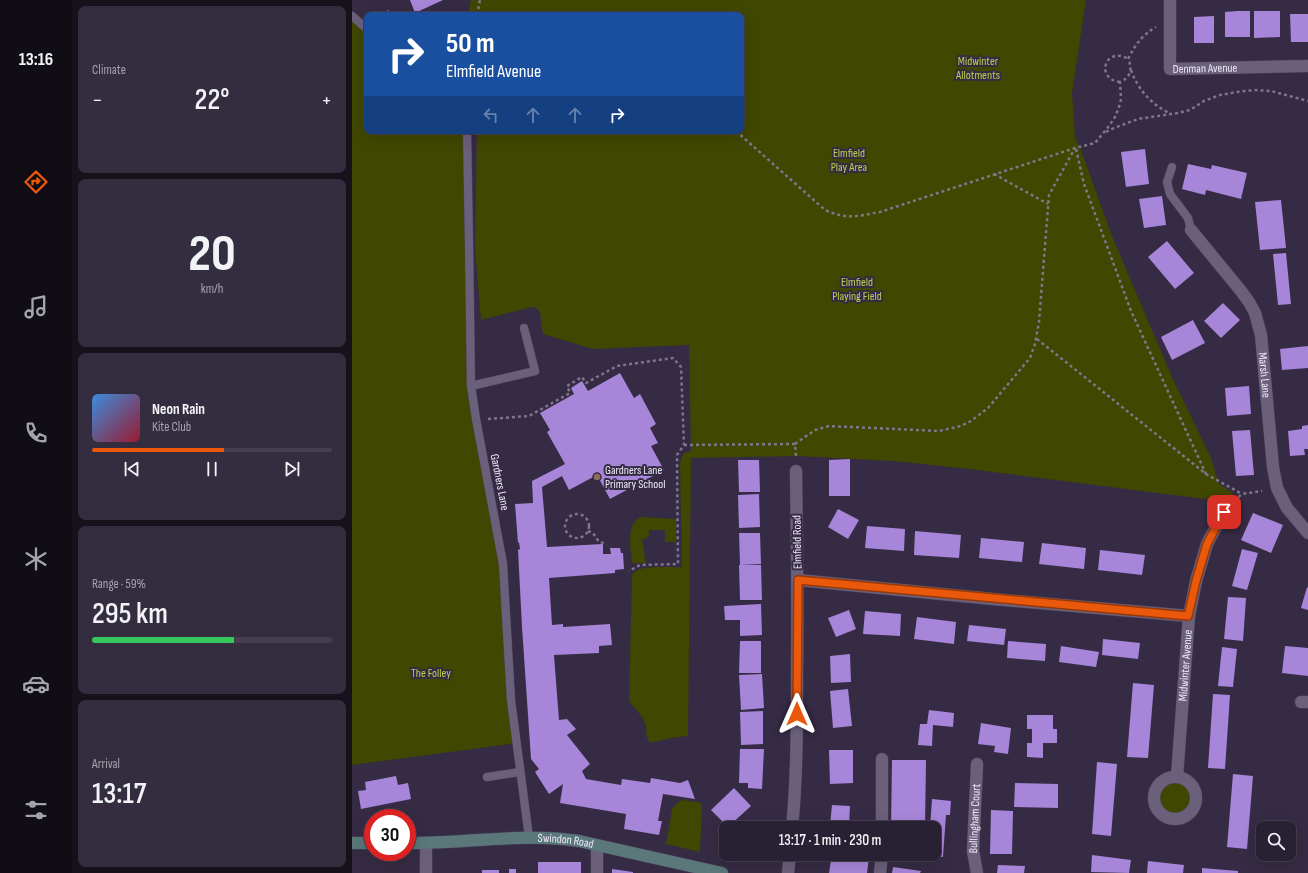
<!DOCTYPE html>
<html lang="en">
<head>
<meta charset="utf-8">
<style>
	body { margin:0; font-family:"Sofia Sans Condensed",sans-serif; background:#342d3f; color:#f1f3f6; height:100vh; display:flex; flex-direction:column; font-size:15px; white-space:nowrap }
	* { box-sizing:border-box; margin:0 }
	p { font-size:13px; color:#a5a3ac }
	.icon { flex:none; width:22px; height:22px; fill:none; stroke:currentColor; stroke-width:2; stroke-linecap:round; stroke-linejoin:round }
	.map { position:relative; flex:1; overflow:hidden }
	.details { display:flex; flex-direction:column; gap:6px; padding:6px; background:#16121c; width:280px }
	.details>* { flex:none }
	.banner { position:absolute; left:12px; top:12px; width:380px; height:122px; border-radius:8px; box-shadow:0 4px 16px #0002,0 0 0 1px #443e4e; background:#1a4fa0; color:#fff; overflow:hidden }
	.controls { position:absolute; left:904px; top:821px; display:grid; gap:8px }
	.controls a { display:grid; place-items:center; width:40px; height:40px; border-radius:8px; background:#282033; box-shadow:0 4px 16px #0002,0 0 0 1px #443e4e; font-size:20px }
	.speed { position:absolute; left:12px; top:809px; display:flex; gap:8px; font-size:20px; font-weight:700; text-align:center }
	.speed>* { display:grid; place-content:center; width:52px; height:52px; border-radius:50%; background:#282033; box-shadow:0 4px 16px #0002,0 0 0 1px #443e4e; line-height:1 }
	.speed .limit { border:6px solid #d22; background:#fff; color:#111 }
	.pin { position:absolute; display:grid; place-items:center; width:34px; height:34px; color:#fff; margin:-17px; border-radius:8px; box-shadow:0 2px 6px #0006 }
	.me { position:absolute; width:44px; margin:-22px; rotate:0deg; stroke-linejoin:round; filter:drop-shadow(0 0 3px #0008) }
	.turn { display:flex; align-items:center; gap:14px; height:84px; padding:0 16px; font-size:18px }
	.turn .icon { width:52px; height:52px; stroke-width:2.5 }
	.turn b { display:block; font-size:28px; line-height:34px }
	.lanes { display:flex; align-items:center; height:38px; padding:0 16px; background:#0003; justify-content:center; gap:20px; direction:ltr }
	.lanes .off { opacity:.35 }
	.big { font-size:30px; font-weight:600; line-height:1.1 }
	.details .card { flex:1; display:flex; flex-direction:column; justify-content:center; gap:6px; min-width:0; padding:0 14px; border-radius:8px; background:#342d3f }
	.details .dial { align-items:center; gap:0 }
	.dial b { font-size:52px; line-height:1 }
	.song { display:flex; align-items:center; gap:12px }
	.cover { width:48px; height:48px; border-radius:6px; background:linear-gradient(135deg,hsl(210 70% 55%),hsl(350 70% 35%)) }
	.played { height:4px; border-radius:2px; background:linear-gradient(90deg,#ea580c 55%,#443e4e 55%) }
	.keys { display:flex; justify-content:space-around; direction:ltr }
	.heat { display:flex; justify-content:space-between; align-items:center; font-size:22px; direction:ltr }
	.charge { height:6px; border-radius:3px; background:linear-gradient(90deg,#34c759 59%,#443e4e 0) }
	.trip { position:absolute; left:367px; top:821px; width:222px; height:40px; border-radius:8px; background:#282033; box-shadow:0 4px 16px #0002,0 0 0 1px #443e4e; font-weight:600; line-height:40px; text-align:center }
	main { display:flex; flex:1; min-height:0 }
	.tab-bar { display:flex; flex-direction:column; width:72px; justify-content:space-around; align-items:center; background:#100d14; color:#a5a3ac }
	.tab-bar .icon { width:28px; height:28px }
	.tab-bar .active { color:#ea580c }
	.tab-bar b { font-size:18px; color:#f1f3f6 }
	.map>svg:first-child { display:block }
</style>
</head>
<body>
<main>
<nav class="tab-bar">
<b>13:16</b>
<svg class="icon active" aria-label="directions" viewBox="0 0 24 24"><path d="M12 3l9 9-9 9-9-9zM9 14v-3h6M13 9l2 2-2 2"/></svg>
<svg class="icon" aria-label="music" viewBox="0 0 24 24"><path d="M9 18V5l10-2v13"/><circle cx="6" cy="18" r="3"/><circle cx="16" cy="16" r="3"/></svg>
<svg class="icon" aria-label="phone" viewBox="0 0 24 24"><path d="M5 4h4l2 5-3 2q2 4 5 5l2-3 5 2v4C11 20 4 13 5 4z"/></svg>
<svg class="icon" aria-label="climate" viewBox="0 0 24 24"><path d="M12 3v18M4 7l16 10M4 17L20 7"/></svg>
<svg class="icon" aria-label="car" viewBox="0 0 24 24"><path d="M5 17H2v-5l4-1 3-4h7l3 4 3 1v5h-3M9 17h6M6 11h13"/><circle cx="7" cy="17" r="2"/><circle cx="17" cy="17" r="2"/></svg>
<svg class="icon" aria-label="filters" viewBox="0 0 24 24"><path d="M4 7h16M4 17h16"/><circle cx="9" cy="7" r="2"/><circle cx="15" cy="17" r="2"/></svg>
</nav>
<section class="details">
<div class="card"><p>Climate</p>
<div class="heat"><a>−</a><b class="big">22°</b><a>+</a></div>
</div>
<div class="card dial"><b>20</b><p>km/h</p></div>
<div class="card">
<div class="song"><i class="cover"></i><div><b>Neon Rain</b><p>Kite Club</p></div></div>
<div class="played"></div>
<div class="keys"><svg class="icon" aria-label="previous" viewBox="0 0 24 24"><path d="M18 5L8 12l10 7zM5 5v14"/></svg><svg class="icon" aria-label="pause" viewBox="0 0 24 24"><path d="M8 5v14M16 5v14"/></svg><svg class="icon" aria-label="next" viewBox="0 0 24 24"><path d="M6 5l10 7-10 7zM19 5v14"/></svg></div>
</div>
<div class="card"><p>Range · 59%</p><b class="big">295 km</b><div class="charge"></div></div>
<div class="card"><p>Arrival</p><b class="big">13:17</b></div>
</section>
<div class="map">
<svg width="956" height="873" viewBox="0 0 956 873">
	<rect width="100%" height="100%" fill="#352b44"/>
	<!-- green -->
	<g fill="#3f4700">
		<path d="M119,0H734L720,93L723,137L730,153L760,236L820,377L859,458L867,484L881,493L877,502L617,469L542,461L444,456L339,458L336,736L319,738L302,742H298C292,736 296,730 293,723C290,715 282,708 277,701L280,574C287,564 318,568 330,567L328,463L332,453L339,451L337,345L241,349L191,334L188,312L183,307H180L129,320L123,248L125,131H389V15H116Z"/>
		<polygon points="0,16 15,29 15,131 115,131 119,386 151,564 165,743 0,765"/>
		<path d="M289,517L324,519V542H313V530H297V536L290,540L294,563H280C279,550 273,523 289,517Z"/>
		<circle cx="823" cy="798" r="19"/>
		<polygon points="331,800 350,803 348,852 314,844 320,809 325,803"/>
	</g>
	<!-- building -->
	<g fill="#a785d8">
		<polygon points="58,0 91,0 63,13"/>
		<polygon points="36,10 43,15 33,15"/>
		<polygon points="885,11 898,11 898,37 873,37 873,12"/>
		<polygon points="902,11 928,11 928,37 902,38"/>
		<polygon points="938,14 956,14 956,42 939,42"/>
		<polygon points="862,16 862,43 842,43 842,17"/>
		<polygon points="793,149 797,184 774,187 769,152"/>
		<polygon points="836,164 859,169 860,165 895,173 889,199 854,190 853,195 830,189"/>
		<polygon points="810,196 814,225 792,228 787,199"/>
		<polygon points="929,200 934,248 908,250 903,202"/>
		<polygon points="815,241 842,273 823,289 796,257"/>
		<polygon points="934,253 939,304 926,305 921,254"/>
		<polygon points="871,303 888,320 869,338 852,321"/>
		<polygon points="841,320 853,343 820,360 809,337"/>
		<polygon points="956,346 956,368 930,370 928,349"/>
		<polygon points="268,373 282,398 288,394 304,424 298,428 306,443 299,446 312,470 258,499 245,475 217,490 210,476 190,487 195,547 251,544 251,554 259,554 258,548 268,548 269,553 271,553 272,569 263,570 263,573 197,578 200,625 211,624 211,627 258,624 260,645 247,646 247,653 202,655 207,720 215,719 224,729 215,735 238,764 230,771 234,779 269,785 270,779 298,783 299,778 328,783 336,780 343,799 311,794 306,821 310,821 307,835 272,829 274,814 208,803 211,784 197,794 183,772 187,769 179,759 170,627 166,550 168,549 167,542 166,543 163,504 181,503 180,481 213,464 195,432 198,430 188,413 222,394 219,388 230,381 236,391"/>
		<polygon points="897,386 899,414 875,416 873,388"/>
		<polygon points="956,425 956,449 952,449 953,455 938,456 936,431 950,429 950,426"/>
		<polygon points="898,430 902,475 884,476 880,431"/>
		<polygon points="498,459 498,496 477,496 477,460"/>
		<polygon points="386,460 407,460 408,492 387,492"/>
		<polygon points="407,494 408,527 387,528 386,495"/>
		<polygon points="486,509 507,520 496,539 476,527"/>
		<polygon points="901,513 931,525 919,553 889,540"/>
		<polygon points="515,526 553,529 552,551 513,548"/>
		<polygon points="563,531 609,535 607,558 562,555"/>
		<polygon points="387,533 408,533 409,564 388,565"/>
		<polygon points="629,538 672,542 670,562 627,558"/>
		<polygon points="690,543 734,548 732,569 687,564"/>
		<polygon points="890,549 906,553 895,590 880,586"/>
		<polygon points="748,550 793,555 790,575 746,570"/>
		<polygon points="387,565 409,565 410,600 388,600"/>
		<polygon points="955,587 956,588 956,610 949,608"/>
		<polygon points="876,597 894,598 891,641 872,639"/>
		<polygon points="409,604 410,635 388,636 388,620 373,620 372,606"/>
		<polygon points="497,610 504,629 484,637 476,618"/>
		<polygon points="513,611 549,614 548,636 511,634"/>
		<polygon points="565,617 604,622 602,644 562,639"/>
		<polygon points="617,625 654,629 652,645 615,641"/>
		<polygon points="751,639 788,643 786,659 750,655"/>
		<polygon points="388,641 409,641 409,673 387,673"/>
		<polygon points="656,641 694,644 693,661 655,658"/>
		<polygon points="709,646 747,652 744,667 707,662"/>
		<polygon points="933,646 956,648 956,676 930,673"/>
		<polygon points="870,647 885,649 881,687 866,686"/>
		<polygon points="498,654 499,682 479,683 478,656"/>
		<polygon points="410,674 412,708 389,710 387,675"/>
		<polygon points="781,683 802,685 796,758 775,757"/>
		<polygon points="496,689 500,726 481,728 478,691"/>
		<polygon points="861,694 878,695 873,769 856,768"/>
		<polygon points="577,710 602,713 601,727 581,725 580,746 566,745 568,724 575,724"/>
		<polygon points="411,711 411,744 389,745 388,712"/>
		<polygon points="675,715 701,715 701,729 705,729 705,743 691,743 691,758 675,757 675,743 680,743 680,729 675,729"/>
		<polygon points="629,723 659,728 656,754 642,752 643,746 626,744"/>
		<polygon points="388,749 412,749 410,789 396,788 396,783 387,783"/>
		<polygon points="477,750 501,750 501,783 478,784"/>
		<polygon points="540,760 574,760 573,828 539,828"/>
		<polygon points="745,762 765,764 759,836 740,834"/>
		<polygon points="881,774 901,776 895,849 875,847"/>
		<polygon points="44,776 46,785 56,783 59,799 9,809 6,791 14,790 13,782"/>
		<polygon points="663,783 706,784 706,808 662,807"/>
		<polygon points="382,788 399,806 376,827 359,810"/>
		<polygon points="580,799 599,801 598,815 594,815 591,857 576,856 576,854 582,854 582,828 578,828"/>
		<polygon points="480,805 498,806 497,826 478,825"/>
		<polygon points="639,810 661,811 660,854 638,854"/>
		<polygon points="480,854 499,854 517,857 515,873 477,873"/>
		<polygon points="740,855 779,860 777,873 739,872"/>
		<polygon points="796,861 832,865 831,873 795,873"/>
		<rect x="186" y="862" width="43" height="11"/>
		<polygon points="646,865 673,866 672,873 645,873"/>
		<polygon points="541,867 569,871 568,873 540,873"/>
		<polygon points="850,868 886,871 886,873 850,873"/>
		<rect x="157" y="869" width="7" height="4"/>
		<polygon points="260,869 281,872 281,873 260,873"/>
		<rect x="130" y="870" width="17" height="3"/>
	</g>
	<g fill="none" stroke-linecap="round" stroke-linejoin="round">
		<!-- lane casing -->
		<g stroke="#4f465c" stroke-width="9">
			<g id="lane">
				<polyline points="0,16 15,29"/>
				<polyline points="115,131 117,243 119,386 124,419 151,564 159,700 177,837"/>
				<polyline points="820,167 815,182 818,194 836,218 839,230"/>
				<polyline points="119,386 183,371 172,328"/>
				<polyline points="135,777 168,772"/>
			</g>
		</g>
		<!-- street casing -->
		<g stroke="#4f465c" stroke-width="13">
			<g id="street">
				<path id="s1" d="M818,0V69L956,66"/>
				<path id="s2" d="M839,230L889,291L897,302L903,313L909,335L921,467L925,488L935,508L956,533"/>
				<polyline points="446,580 641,599 837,616"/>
				<polyline points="949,702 956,702"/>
				<path id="s3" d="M825,776L837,616L844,581L855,544L872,512"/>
				<circle cx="823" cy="798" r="21"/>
				<path d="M440,828C445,777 445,725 445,674C446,606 445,538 444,471"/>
				<polyline points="530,828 530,759"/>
				<polyline points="74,843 74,873"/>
				<polyline points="245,846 245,873"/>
				<polyline points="436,873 438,854"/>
				<polyline points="528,873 530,854"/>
				<path id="s4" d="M625,873L621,851L625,764"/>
			</g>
		</g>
		<!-- secondary casing -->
		<g stroke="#4f465c" stroke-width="13">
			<g id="secondary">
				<polyline points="0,843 21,843"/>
				<path id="s5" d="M55,843C113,844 169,832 227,841L370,873"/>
			</g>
		</g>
		<!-- path -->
		<g stroke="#7f768c" stroke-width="2.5" stroke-dasharray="3 3" stroke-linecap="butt">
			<polyline points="125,15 128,0"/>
			<path d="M779,70C786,90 800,105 819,114"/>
			<path d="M768,82C742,79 754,45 776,59"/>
			<path d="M384,131L473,210C495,220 506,216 528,212L723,148L743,143L757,126L763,117L767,107L769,99L768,82C778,78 781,69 776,59C783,45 790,35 804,27"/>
			<polyline points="754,132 762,128 786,119 826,113 838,110 852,101 868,95 885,92 902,90 919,91 956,101"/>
			<polyline points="724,149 732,184 779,311 854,474"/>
			<polyline points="642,174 696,204"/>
			<polyline points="685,339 854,474 890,494"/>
			<polyline points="136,419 177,416 218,393 215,386 230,377 234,383 265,366 321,358 329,367 332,445 325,455 326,564 288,565 277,571"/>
			<polyline points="443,444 463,430 477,426 587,431 609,426 619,421 636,408 678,358 683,344 687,322 697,195 723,148"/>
			<polyline points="332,445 443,444 444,456"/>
			<polyline points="882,501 890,494 910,491"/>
			<circle cx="225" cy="526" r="12"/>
			<polyline points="236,531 241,533 247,542 252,543"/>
		</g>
		<!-- lane -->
		<use href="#lane" stroke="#6b607c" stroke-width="8"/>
		<!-- street -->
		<use href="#street" stroke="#6b607c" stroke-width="12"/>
		<!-- secondary -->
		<use href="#secondary" stroke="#5a777a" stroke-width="12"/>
	</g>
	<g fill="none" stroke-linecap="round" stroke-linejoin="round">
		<!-- route casing -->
		<g stroke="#983908" stroke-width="10">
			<polyline id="route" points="445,714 446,580 836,616 844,581 855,544 872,512"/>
		</g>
		<!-- route -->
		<use href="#route" stroke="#ea580c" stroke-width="7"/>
	</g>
	<!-- markers -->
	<circle fill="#8d6e63" stroke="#352b44" stroke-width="1.5" cx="245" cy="477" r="4"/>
	<g text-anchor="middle" stroke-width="4" stroke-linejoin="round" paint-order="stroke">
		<!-- park labels -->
		<g font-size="12" fill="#bcd04f" stroke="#352b44">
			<text x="626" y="65">Midwinter<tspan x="626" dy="14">Allotments</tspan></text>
			<text x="497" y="157">Elmfield<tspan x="497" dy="14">Play Area</tspan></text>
			<text x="505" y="286">Elmfield<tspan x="505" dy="14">Playing Field</tspan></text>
			<text x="79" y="677">The Folley</text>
		</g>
		<!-- street labels -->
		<g font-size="12" fill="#efe9f9" stroke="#352b44">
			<text dy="4" stroke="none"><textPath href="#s1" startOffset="104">Denman Avenue</textPath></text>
			<text dy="4" stroke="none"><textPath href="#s2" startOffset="168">Marsh Lane</textPath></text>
			<text transform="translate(148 482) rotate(79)" y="4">Gardners Lane</text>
			<text transform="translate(445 542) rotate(-91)" y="4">Elmfield Road</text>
			<text dy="4" stroke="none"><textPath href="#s3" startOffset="111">Midwinter Avenue</textPath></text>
			<text dy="4" stroke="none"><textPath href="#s4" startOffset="55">Bullingham Court</textPath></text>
			<text dy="4" stroke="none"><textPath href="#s5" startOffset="159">Swindon Road</textPath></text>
		</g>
		<!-- poi labels -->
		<g font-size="12" fill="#efe9f9" stroke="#352b44" text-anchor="start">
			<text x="253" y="474">Gardners Lane<tspan x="253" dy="14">Primary School</tspan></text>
		</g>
	</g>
</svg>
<div class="controls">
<a><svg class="icon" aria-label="search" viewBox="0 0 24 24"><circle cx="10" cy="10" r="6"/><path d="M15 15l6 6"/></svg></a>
</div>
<div class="speed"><div class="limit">30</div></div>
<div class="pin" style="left:872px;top:512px;background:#d93025"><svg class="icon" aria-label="arrive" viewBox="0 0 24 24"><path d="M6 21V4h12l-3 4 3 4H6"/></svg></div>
<svg class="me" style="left:445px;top:714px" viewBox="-20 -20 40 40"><path d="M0-17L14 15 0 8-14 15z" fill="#ea580c" stroke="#fff" stroke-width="4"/></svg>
<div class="trip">13:17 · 1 min · 230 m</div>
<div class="banner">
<div class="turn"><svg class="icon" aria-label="right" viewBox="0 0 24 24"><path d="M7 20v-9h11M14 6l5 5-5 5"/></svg><div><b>50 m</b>Elmfield Avenue</div></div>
<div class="lanes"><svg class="icon off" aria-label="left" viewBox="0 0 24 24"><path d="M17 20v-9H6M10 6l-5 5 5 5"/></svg><svg class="icon off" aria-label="ahead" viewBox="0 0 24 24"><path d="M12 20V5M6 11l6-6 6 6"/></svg><svg class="icon off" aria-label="ahead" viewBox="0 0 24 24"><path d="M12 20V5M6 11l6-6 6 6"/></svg><svg class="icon" aria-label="right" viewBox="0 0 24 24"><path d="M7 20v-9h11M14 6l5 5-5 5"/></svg></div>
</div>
</div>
</main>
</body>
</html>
